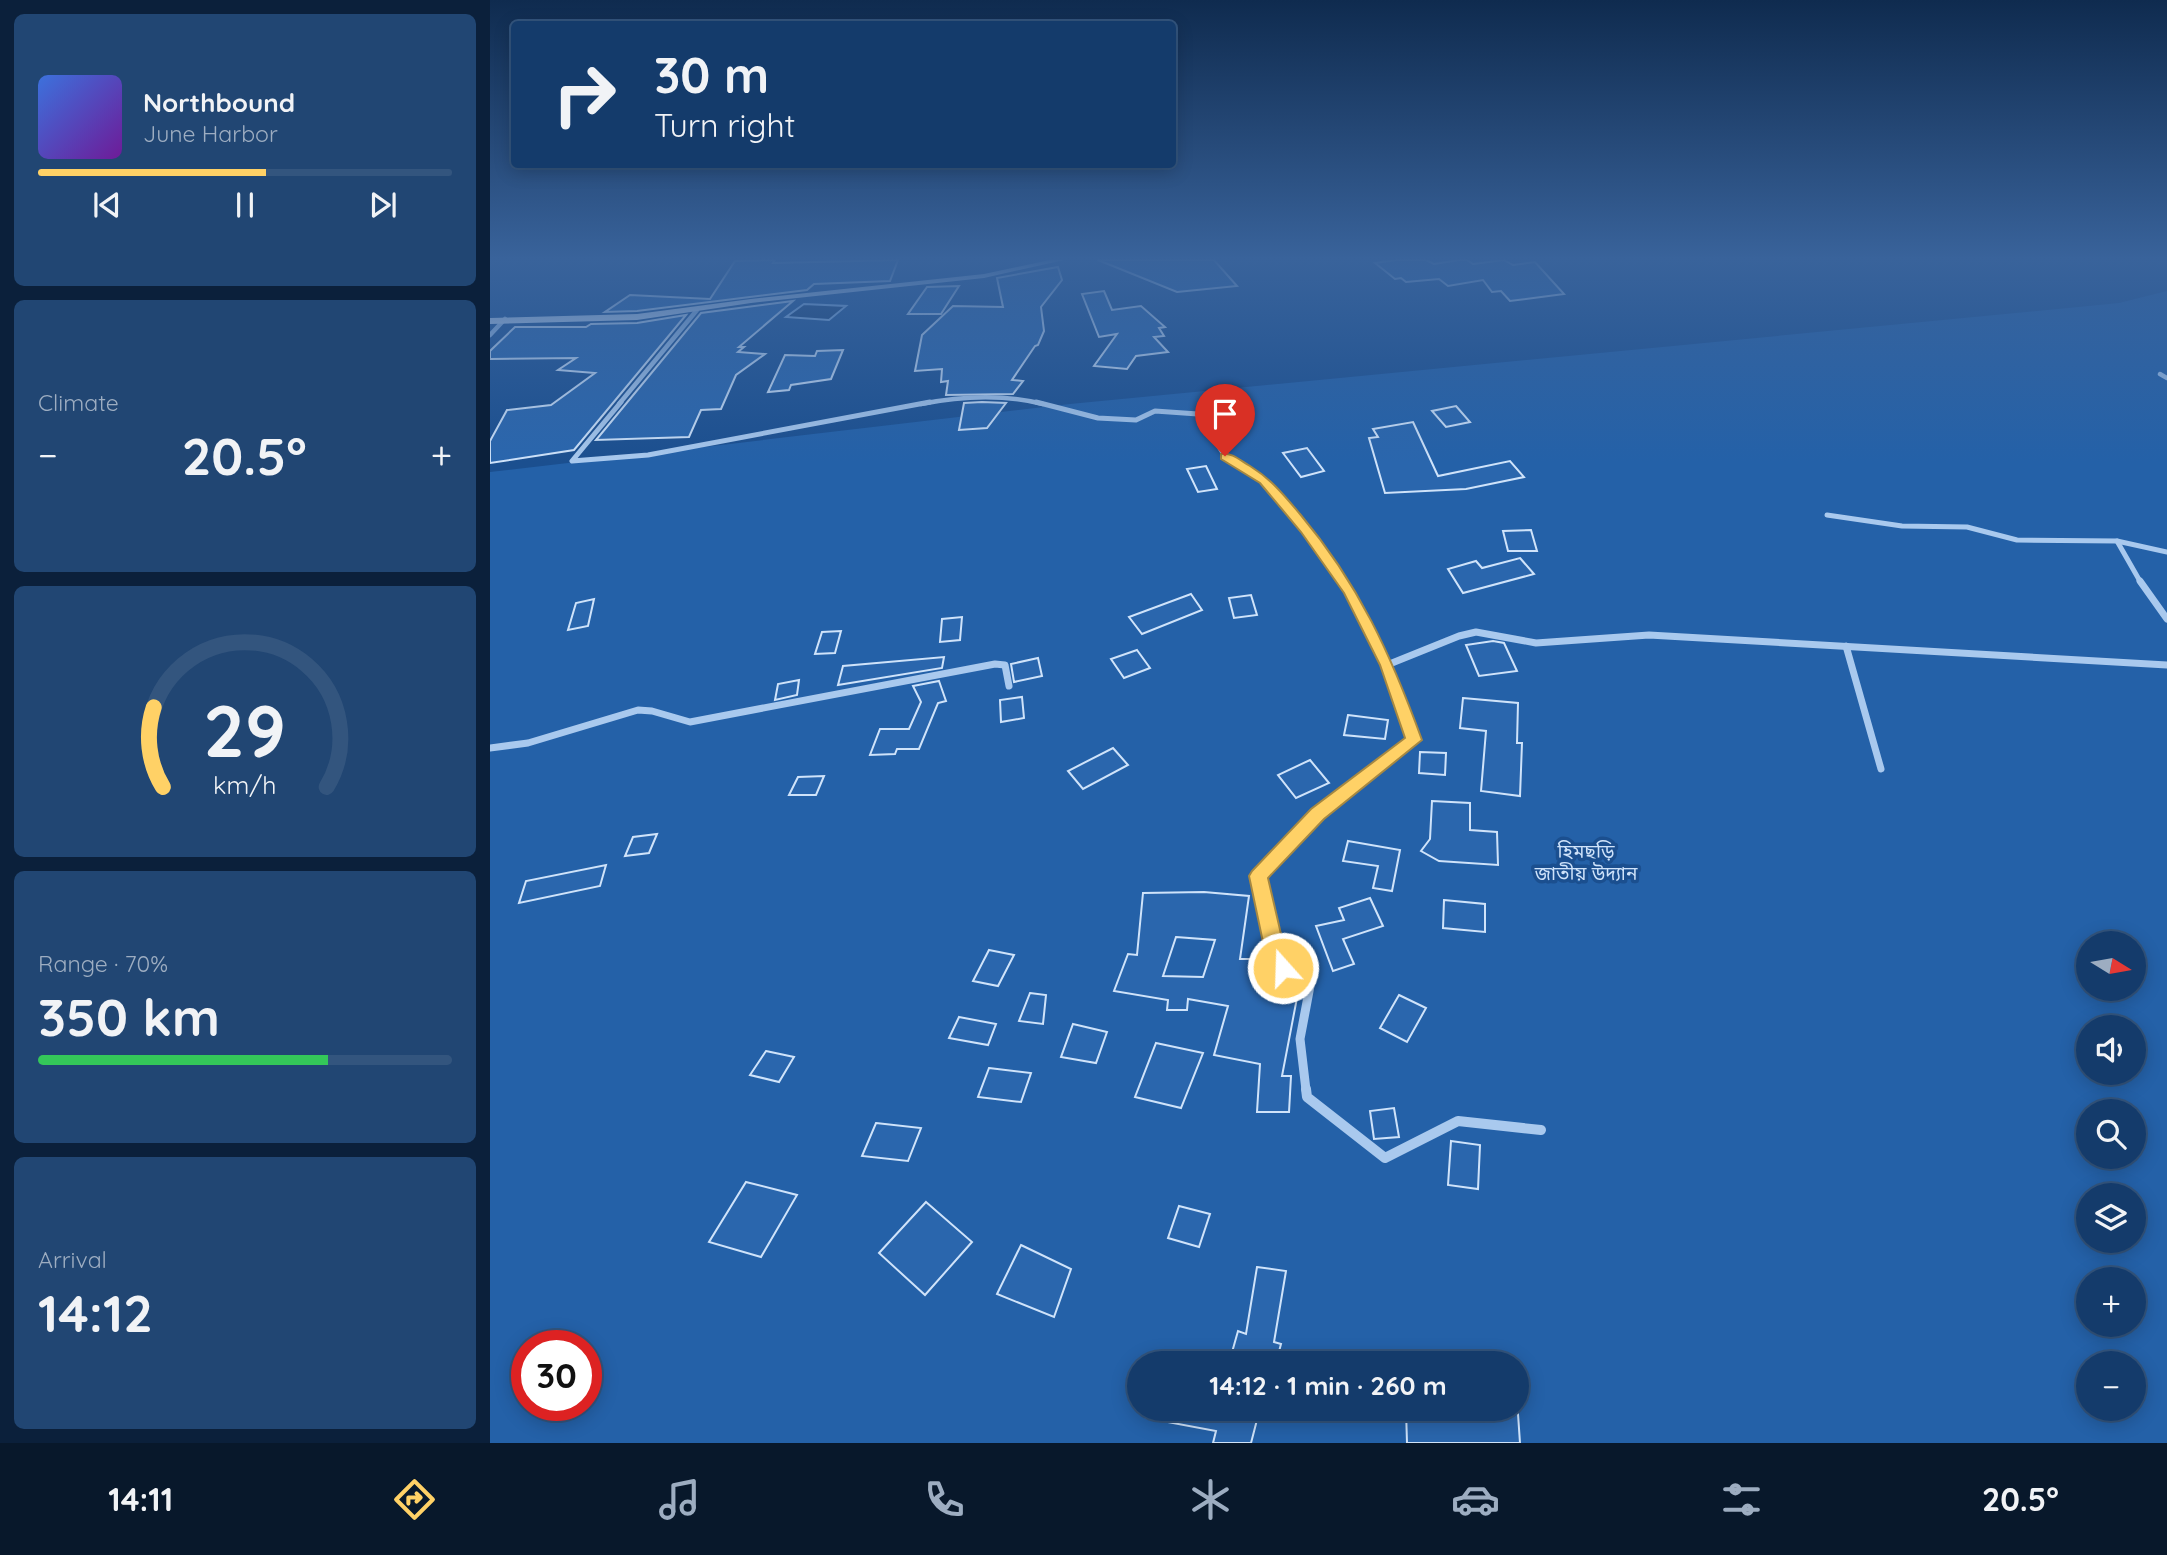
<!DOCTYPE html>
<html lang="en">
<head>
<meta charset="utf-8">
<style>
	body { margin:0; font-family:Quicksand,"Noto Sans Bengali",sans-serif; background:#214673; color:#f1f3f6; height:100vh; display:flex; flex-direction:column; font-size:26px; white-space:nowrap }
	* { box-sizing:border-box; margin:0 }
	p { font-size:23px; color:#9dadc1 }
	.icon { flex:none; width:38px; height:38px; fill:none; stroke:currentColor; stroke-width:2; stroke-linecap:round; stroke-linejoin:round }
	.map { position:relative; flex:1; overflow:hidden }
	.sheet { display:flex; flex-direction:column; gap:14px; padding:14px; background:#0b203b; width:490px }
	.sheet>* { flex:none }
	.hud { position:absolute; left:21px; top:21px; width:665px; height:147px; border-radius:7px; box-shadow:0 4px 18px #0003,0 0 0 2px #33557e; background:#143b6b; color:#f1f3f6; overflow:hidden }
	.needle { width:46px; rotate:101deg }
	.buttons { position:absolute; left:1586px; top:931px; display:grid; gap:14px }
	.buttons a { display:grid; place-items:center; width:70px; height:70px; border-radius:50%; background:#143b6b; box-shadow:0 4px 18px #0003,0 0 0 2px #33557e; font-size:35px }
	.speed { position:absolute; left:21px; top:1330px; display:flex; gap:14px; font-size:35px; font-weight:700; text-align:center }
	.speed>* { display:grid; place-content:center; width:91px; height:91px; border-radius:50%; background:#143b6b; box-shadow:0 4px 18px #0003,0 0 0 2px #33557e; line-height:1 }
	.speed .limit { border:10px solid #d22; background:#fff; color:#111 }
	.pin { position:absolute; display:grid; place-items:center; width:60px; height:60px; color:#fff; margin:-72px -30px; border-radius:50% 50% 50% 0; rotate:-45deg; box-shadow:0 0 7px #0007 }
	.pin .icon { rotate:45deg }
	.me { position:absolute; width:77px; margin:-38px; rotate:340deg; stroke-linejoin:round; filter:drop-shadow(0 0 5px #0008) }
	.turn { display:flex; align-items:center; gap:24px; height:147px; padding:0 28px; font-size:32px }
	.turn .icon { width:91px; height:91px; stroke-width:2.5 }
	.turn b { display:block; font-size:49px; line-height:60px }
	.big { font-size:52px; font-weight:700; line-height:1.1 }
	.sheet .widget { flex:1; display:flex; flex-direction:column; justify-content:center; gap:10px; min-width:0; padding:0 24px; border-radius:10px; background:#214673 }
	.sheet .dial { align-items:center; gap:0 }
	.dial svg { height:182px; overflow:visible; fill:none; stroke:#33557e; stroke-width:7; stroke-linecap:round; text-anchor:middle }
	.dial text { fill:#f1f3f6; stroke:none }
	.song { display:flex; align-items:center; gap:21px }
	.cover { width:84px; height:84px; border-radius:10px; background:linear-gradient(135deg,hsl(220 70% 55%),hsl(280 70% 35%)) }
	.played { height:7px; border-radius:4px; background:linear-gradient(90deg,#ffd166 55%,#33557e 55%) }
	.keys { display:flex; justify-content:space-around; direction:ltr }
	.heat { display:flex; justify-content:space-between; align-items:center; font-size:38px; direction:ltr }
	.charge { height:10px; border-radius:5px; background:linear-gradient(90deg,#34c759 70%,#33557e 0) }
	.trip { position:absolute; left:637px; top:1351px; width:402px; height:70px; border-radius:35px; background:#143b6b; box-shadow:0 4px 18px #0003,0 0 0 2px #33557e; font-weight:700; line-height:70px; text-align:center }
	.tab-bar { display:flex; height:112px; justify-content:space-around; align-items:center; background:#08182b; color:#9dadc1 }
	.tab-bar .icon { width:49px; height:49px }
	.tab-bar .selected { color:#ffd166 }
	.tab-bar b { font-size:32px; color:#f1f3f6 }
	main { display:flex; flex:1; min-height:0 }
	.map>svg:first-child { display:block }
</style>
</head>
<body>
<main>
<section class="sheet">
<div class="widget">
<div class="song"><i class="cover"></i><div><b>Northbound</b><p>June Harbor</p></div></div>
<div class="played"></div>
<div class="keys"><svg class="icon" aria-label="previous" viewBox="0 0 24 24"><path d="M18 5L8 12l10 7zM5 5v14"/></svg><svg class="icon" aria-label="pause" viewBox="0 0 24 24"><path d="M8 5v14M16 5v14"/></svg><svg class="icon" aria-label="next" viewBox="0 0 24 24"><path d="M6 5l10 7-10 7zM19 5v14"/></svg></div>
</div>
<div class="widget"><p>Climate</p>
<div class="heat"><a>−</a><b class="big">20.5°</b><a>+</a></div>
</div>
<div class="widget dial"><svg viewBox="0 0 100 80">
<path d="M14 69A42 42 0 1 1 86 69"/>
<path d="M14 69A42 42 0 0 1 10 34" stroke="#ffd166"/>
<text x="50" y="56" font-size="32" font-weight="700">29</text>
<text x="50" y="72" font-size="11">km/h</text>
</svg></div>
<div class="widget"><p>Range · 70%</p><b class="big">350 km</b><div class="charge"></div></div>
<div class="widget"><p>Arrival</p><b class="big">14:12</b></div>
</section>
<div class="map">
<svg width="1677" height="1443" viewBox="0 0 1677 1443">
	<rect width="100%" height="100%" fill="#1b4f8f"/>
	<!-- green -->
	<path fill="#2461a8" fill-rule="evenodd" d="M1677,291V1443H0V472L580,404L1629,303ZM1598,943H1643V989H1598ZM1598,1027H1643V1073H1598ZM1598,1111H1643V1157H1598ZM1598,1195H1643V1241H1598ZM1598,1279H1643V1325H1598ZM37,1346H96V1405H37ZM649,1363H1027V1409H649ZM1598,1363H1643V1409H1598Z"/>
	<!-- water -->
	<polygon fill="#123a6d" stroke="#9cc4f0" stroke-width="2" points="314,304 356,306 339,320 296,317"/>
	<!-- building -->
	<g fill="#2a66ad" stroke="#cfe3fa" stroke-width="2" fill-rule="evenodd">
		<polygon points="285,260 283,263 408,260 400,281 324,284 317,290 147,311 115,312 140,295 220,299 245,261"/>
		<polygon points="608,260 724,260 747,286 687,292"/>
		<polygon points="906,260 936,260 944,264 969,260 977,260 983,264 1014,260 1023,265 1045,262 1074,294 1020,301 1011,291 1002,292 993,280 958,286 949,279 916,282 911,278 905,279 885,263"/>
		<polygon points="568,267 572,280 551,307 554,331 548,345 545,346 522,380 533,381 523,394 456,395 458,381 451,382 452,369 425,371 432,335 463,306 513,307 507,278"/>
		<polygon points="469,286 451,314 418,314 437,287"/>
		<polygon points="614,291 622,310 651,306 675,327 669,328 674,336 664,337 678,352 646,356 637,369 604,366 627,334 609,337 592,294"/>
		<polygon points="303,301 249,347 254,347 248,352 275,354 246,375 231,409 211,410 199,437 106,440 211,313"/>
		<polygon points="196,315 84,450 0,463 0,441 17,410 61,405 105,373 68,370 86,358 0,359 0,351 25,327 96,327 101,324 147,323"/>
		<polygon points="353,350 341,379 301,385 299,390 278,392 295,355 325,356 327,351"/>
		<polygon points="474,403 492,402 516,403 497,428 469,430"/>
		<polygon points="966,406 980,422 956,427 942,411"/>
		<polygon points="923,422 948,476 1020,461 1034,477 976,489 895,493 879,438 888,437 883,429"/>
		<polygon points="817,448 834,471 811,477 793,453"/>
		<polygon points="716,466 727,489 708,492 697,469"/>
		<polygon points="1041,530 1047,551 1018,551 1013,531"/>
		<polygon points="1030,558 1044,574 973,593 958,569 986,561 992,568"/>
		<polygon points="701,594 712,610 652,634 639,617"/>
		<polygon points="761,595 767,615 744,618 739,598"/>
		<polygon points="104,599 98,626 78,630 86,603"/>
		<polygon points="472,617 470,640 450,642 452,619"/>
		<polygon points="351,631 345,653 325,654 332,632"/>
		<polygon points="1003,641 1014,643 1027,671 989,676 976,645"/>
		<polygon points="647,650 660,668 634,678 621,659"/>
		<polygon points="454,657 452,668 348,685 353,666"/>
		<polygon points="548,658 552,676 524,682 521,664"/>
		<polygon points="309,680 307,695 285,700 288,684"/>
		<polygon points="449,681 456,701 448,703 429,749 407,749 405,754 380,755 390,729 419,729 431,702 423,686"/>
		<polygon points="532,697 534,718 511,722 510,700"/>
		<polygon points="973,698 1028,703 1027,743 1032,743 1030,796 991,791 996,731 970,728"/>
		<polygon points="858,715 898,720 895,739 854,735"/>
		<polygon points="623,748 638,765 593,789 578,771"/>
		<polygon points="930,752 956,753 955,775 929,773"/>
		<polygon points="820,760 839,783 806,798 788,775"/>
		<polygon points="334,776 326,795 299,795 308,777"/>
		<polygon points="942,801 980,803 980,830 1007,832 1008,865 949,861 931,851 940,839"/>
		<polygon points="167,834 159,853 135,856 143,837"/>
		<polygon points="858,841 910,850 902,891 883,888 888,866 853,861"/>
		<polygon points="116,865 110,886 29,903 36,881"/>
		<path d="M714,892L759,896L750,959H782L781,974L811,977L792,1076H801L799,1112H767L770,1064L724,1055L738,1006L698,999L697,1010H677L678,1000L624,991L638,954L647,955L653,893ZM686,937L725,940L713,977L673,976Z"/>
		<polygon points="880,898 893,926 853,939 864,964 843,971 826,926 854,920 849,908"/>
		<polygon points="954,900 995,904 995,932 953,928"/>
		<polygon points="499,950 524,955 508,986 483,981"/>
		<polygon points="540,993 556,995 553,1024 529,1021"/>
		<polygon points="909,995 936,1008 917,1042 890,1028"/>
		<polygon points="469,1017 506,1024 498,1045 459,1038"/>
		<polygon points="583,1024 617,1032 606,1063 571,1057"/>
		<polygon points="666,1043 713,1053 691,1108 645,1097"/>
		<polygon points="276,1051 304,1057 289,1082 260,1075"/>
		<polygon points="499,1068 541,1073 531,1102 488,1097"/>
		<polygon points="904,1108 909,1137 884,1139 880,1111"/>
		<polygon points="386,1123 431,1128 418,1161 372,1156"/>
		<polygon points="961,1141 990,1145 988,1189 958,1185"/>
		<polygon points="256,1182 307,1195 271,1257 219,1242"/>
		<polygon points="436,1202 482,1242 435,1295 389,1253"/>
		<polygon points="689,1206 720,1214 709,1247 678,1238"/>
		<polygon points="531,1245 581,1269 564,1317 507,1294"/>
		<polygon points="767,1267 796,1271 784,1342 791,1344 786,1363 739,1363 748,1331 756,1334"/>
		<polygon points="657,1409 741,1409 768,1416 761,1443 723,1443 726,1431 656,1418"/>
		<polygon points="916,1410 1028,1414 1030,1443 917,1443"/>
	</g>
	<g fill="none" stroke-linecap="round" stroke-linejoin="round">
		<!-- street-far4 -->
		<g stroke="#a9c9ee" stroke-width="4.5">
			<polyline points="0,335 15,319"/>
			<polyline points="1670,374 1677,378"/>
			<polyline points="129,404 207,310"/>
			<path d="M431,404C471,396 513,394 553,404"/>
		</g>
		<!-- street-far3 -->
		<g stroke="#a9c9ee" stroke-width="5">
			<polyline points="131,402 82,461 158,455 440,402"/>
			<polyline points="546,402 608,418 646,420 665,411 708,414 735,456 775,480 816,529 854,583"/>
			<polyline points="1337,515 1412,526 1477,527 1527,540 1627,541 1677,552"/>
			<polyline points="1627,541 1651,583"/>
		</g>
		<!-- street-far2 -->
		<g stroke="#a9c9ee" stroke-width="7">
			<polyline points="1650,581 1677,619"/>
			<polyline points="1356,646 1391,769"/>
			<polyline points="897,665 969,636 986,632 1046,643 1159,635 1677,665"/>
			<polyline points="0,748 38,743 148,710 162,711 200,722 505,664 515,665 519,686"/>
			<polyline points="835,808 924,740 897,665 853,581"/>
		</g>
		<!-- street-far1 -->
		<polyline stroke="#a9c9ee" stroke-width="9" points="816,1090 810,1039 823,970 793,968 784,947 769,876 837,806"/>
		<!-- street -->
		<polyline stroke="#a9c9ee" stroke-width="10" points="816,1089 817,1097 895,1158 968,1121 1051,1130"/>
		<!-- secondary -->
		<polygon fill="#d6e6fa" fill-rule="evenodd" points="560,260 574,260 494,278 261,303 147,320 0,324 0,318 147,314 261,299 494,274"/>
	</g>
	<!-- sky -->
	<linearGradient id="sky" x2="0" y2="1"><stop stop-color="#0f2b4f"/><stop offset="0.56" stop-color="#39639b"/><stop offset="1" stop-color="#39639b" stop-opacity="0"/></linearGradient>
	<rect width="1677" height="462" fill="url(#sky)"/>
	<!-- route -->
	<path fill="#ffd166" stroke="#a68842" stroke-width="2" d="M731,454C742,452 751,461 760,466C781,479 794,495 810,514C869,584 901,655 932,740L834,819L778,878L794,947L803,968L800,974L793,977L786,974L774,947L759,876L762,871L821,809L915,738L890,665L854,593L811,532L770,483L731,459Z"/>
	<g text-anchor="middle" stroke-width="7" stroke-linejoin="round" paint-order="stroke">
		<!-- park labels -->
		<g font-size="19" fill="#cfe3fa" stroke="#1b4f8f">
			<text x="1096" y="858">হিমছড়ি<tspan x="1096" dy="22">জাতীয় উদ্যান</tspan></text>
		</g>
	</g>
</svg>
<div class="buttons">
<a><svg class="needle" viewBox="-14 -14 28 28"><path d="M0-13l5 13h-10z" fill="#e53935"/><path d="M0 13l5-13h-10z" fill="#9dadc1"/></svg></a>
<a><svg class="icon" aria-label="sound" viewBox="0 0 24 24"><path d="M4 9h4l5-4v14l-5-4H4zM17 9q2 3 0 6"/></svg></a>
<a><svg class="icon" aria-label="search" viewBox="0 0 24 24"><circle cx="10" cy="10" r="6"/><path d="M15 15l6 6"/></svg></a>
<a><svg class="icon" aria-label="layers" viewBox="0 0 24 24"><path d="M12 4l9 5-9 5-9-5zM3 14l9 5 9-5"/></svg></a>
<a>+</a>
<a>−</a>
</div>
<div class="speed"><div class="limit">30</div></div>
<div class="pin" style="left:735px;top:456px;background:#d93025"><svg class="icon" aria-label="arrive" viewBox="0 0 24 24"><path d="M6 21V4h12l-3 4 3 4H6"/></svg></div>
<svg class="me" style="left:793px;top:968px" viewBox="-20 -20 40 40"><circle r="17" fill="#ffd166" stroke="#fff" stroke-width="3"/><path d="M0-11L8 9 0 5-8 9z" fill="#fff"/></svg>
<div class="trip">14:12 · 1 min · 260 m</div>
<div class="hud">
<div class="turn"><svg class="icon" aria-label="right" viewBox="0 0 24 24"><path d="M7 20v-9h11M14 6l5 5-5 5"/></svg><div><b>30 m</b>Turn right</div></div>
</div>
</div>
</main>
<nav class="tab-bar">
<b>14:11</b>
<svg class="icon selected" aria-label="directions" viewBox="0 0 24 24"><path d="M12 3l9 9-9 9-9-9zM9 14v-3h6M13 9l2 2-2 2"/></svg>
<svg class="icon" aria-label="music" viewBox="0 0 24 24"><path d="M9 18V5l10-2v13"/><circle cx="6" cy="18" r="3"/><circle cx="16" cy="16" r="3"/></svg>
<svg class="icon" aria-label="phone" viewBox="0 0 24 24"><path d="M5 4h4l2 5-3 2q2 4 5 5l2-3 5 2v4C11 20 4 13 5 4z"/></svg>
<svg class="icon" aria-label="climate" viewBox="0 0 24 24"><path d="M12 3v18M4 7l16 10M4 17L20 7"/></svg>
<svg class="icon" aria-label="car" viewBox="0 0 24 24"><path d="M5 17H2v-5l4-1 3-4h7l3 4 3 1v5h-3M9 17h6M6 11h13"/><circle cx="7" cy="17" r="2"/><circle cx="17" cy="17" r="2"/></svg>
<svg class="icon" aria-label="filters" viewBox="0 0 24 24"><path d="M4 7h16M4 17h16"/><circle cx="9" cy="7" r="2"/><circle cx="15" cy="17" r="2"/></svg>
<b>20.5°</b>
</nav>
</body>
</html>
